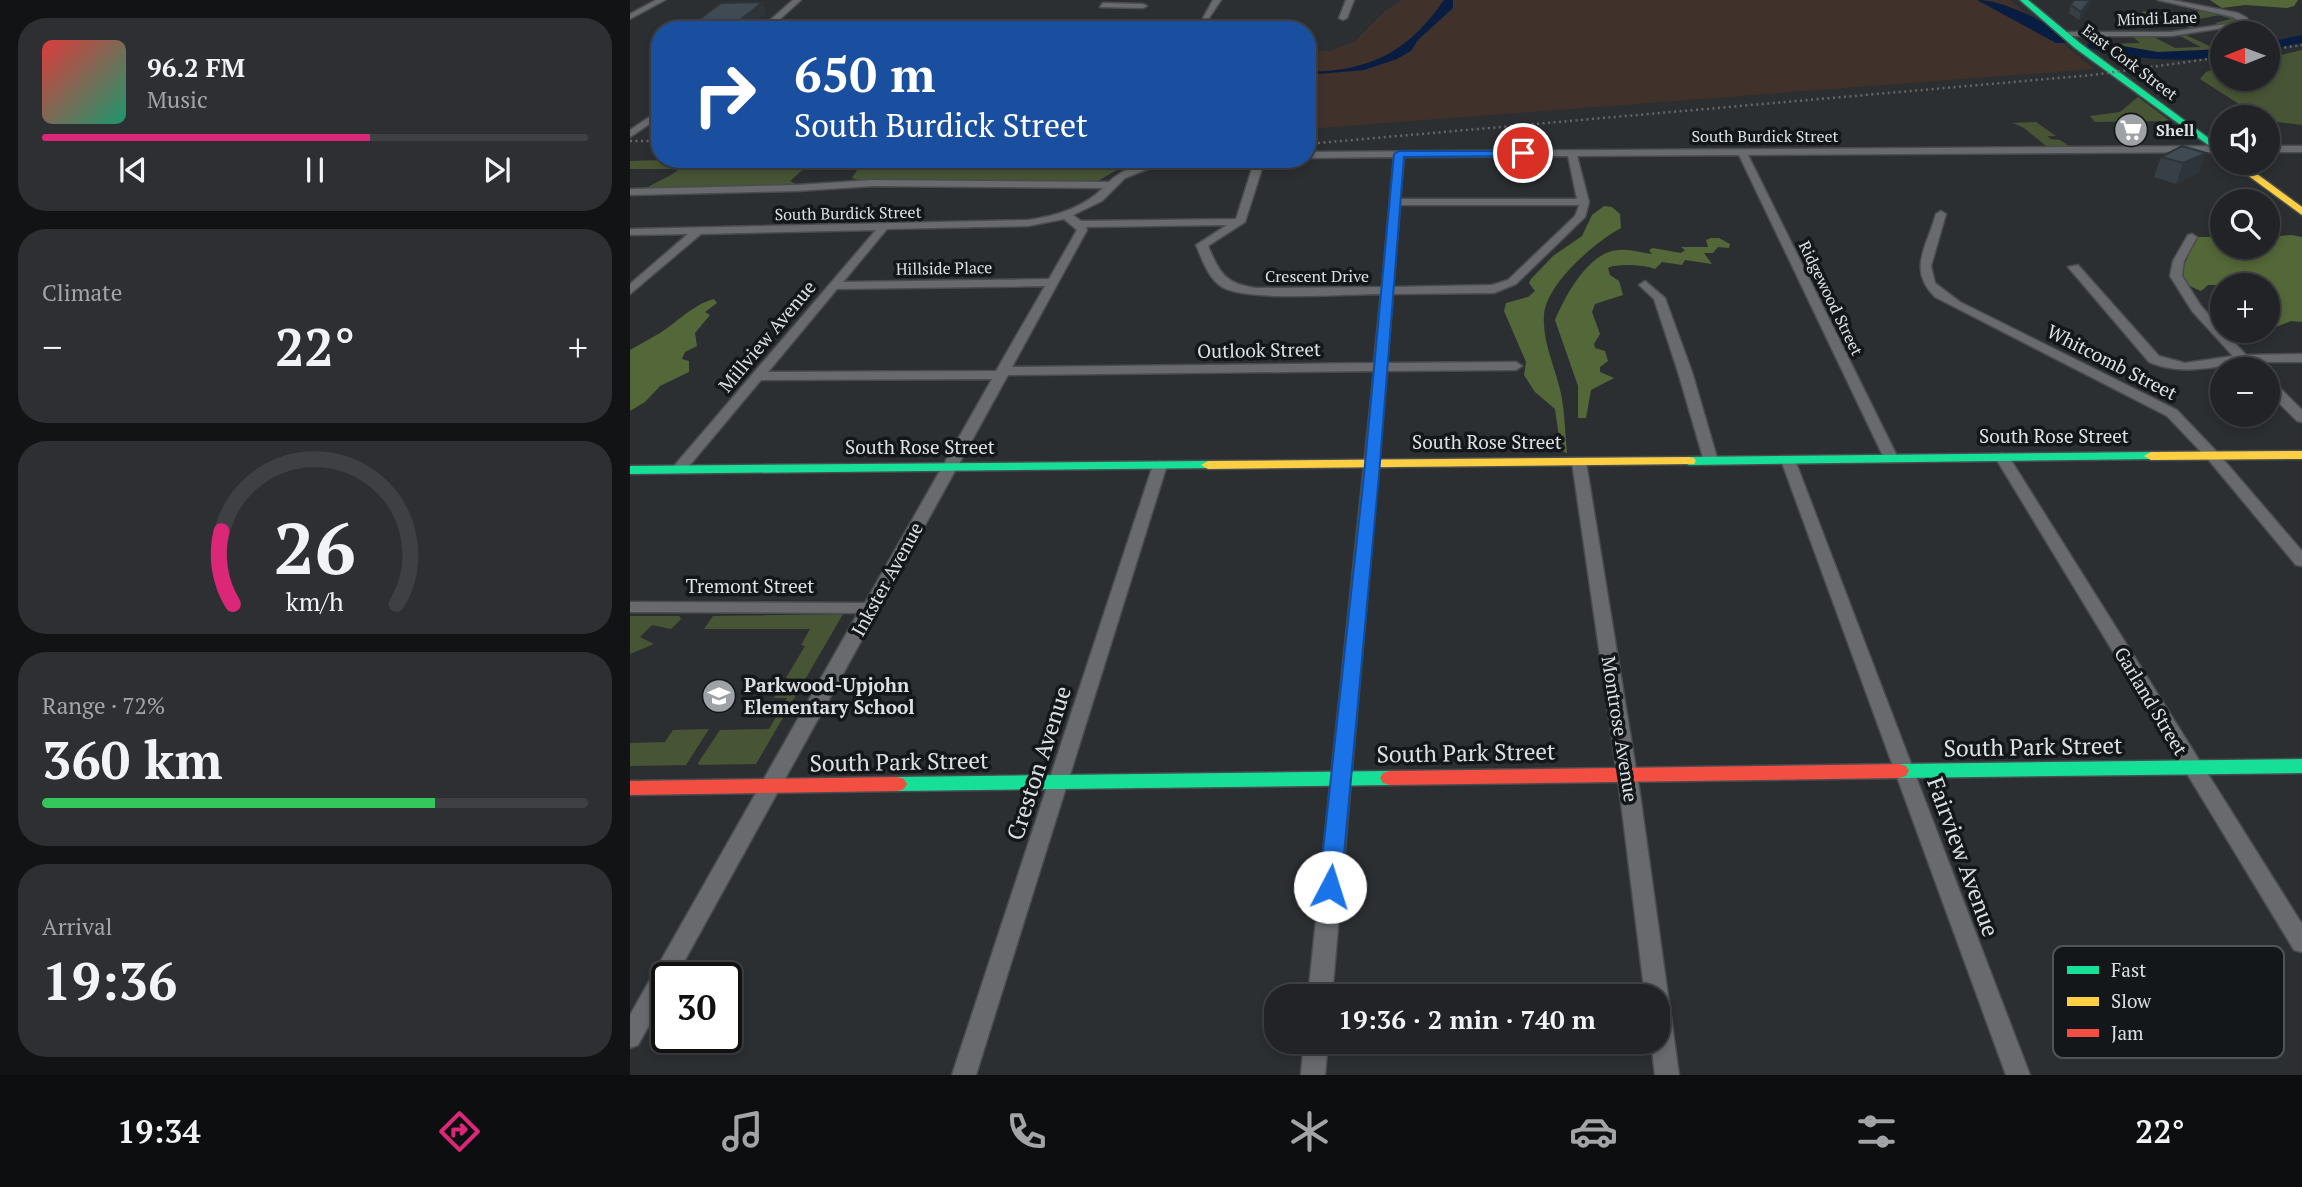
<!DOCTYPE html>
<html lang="en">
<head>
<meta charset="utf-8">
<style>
	body { margin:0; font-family:"PT Serif",serif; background:#2d2f32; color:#f1f3f6; height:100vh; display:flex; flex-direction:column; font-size:26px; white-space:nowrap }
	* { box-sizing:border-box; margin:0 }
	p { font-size:23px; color:#a2a4a7 }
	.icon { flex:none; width:38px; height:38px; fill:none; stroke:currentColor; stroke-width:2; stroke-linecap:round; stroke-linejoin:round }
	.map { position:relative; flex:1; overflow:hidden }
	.panel { display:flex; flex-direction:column; gap:18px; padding:18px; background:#121315; width:630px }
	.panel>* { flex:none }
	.hud { position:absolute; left:21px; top:21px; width:665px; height:147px; border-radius:28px; box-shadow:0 4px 10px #0003,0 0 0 2px #3e4043; background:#1a4fa0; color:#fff; overflow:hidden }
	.needle { width:46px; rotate:269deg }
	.buttons { position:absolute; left:1580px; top:21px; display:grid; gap:14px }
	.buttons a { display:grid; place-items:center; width:70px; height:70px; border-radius:50%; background:#212326; box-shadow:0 4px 10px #0003,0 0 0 2px #3e4043; font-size:35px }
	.speed { position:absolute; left:21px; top:962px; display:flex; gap:14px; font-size:35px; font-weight:700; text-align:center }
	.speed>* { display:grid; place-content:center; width:91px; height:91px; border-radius:50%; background:#212326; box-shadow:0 4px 10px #0003,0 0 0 2px #3e4043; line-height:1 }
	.speed .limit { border:4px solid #111; border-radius:10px; background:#fff; color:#111 }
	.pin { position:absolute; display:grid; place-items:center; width:60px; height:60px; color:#fff; margin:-30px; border:4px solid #fff; border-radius:50%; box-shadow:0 2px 7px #0007 }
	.me { position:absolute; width:77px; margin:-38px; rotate:5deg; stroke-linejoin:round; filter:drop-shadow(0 0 5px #0008) }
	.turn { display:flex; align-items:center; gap:24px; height:147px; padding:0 28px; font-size:32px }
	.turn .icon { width:91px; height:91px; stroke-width:2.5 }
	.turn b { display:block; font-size:49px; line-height:60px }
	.big { font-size:52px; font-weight:800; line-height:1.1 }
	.panel .widget { flex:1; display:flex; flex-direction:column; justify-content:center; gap:10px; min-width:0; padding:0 24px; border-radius:28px; background:#2d2f32 }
	.panel .dial { align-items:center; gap:0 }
	.dial svg { height:182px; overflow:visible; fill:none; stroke:#3e4043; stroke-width:7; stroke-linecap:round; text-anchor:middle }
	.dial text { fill:#f1f3f6; stroke:none }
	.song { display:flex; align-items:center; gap:21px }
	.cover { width:84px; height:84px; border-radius:10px; background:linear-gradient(135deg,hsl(0 70% 55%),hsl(160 70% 35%)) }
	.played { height:7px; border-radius:4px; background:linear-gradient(90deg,#db2777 60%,#3e4043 60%) }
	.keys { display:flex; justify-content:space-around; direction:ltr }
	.heat { display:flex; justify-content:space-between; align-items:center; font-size:38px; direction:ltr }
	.charge { height:10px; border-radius:5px; background:linear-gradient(90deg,#34c759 72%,#3e4043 0) }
	.trip { position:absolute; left:634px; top:984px; width:406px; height:70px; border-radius:28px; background:#212326; box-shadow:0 4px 10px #0003,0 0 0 2px #3e4043; font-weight:800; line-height:70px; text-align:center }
	.menu { display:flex; height:112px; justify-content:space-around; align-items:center; background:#0d0e0f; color:#a2a4a7 }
	.menu .icon { width:49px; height:49px }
	.menu .current { color:#db2777 }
	.menu b { font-size:32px; color:#f1f3f6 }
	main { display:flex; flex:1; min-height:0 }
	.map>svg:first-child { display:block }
</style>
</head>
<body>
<main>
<section class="panel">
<div class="widget">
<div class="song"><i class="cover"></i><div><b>96.2 FM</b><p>Music</p></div></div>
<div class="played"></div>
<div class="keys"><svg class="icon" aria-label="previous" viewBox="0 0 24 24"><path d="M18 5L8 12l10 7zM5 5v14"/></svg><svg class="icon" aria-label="pause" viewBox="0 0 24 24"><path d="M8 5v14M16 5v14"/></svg><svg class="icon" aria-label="next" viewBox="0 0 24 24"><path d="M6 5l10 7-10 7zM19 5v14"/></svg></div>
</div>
<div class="widget"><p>Climate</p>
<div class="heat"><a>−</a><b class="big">22°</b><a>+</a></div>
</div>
<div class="widget dial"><svg viewBox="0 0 100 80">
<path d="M14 69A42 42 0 1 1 86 69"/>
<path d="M14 69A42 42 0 0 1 9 37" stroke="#db2777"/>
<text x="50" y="56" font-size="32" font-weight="700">26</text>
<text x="50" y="72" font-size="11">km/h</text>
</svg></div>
<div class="widget"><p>Range · 72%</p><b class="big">360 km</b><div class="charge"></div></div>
<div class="widget"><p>Arrival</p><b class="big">19:36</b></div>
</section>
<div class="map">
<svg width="1672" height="1075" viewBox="0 0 1672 1075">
	<rect width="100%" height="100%" fill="#2c2f32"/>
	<!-- industrial -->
	<polygon fill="#41312b" points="772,0 1380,0 1464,69 677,129 677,51 700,51 725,41 756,10"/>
	<!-- green -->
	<g fill="#485535">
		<polygon points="1567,9 1600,15 1610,20 1610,23 1594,27 1585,23 1601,19 1589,15 1554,22 1571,30 1565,31 1544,20 1508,15 1514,11 1556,19 1569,11"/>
		<path d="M1556,35L1592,52C1550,58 1509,54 1468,44L1510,43L1502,36H1522L1545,48L1571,47L1550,36Z"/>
		<polygon points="1672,50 1672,125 1638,121 1638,117 1629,117 1570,79 1576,72 1592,66 1592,79 1638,79 1638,58"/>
		<polygon points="1508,97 1540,121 1465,122 1460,116 1490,112"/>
		<polygon points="1406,122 1426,136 1418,136 1420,139 1430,140 1439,146 1416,146 1394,128 1383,123"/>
		<path d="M60,159H185L160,181L171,186L13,191C25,181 38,179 49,169H0V161Z"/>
		<polygon points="216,159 516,159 492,167 466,182 234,182 222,178 231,164 210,165"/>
		<polygon points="213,614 126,764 69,765 68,763 90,730 139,729 157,698 144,698 175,646 171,645 180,629 74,629 83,616"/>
		<polygon points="0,616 49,616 51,619 41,629 22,625 10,637 24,644 0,654"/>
		<polygon points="79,729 56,765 0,766 0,743 35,742 43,730"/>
	</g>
	<!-- forest -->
	<g fill="#546738">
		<polygon points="1580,0 1668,0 1664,6 1657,8 1615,5 1592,8"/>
		<path d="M974,206L982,207L990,214L991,228C965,242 916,284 914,315C912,343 926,368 931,394C935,413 935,434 937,453L931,451L925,409L905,392L894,375L896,362L874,311L876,303L898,297L905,291L899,283L901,279L923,256L952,236L962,215Z"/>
		<polygon points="1662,235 1672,237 1672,322 1661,321 1638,330 1638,285 1578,285 1571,291 1555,284 1550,274 1567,237 1592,237 1592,247 1638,247 1638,237"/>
		<path d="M1081,238H1089L1100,244L1099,248L1088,247L1083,253H1074L1082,264L1055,260L1052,265L1032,262L1025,269C1016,265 987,263 978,268L980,275L989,281L993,295L965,304L962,312L970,334L964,344L965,348L975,351L978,361L970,367V372L984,378L961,390L956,418H948V386L925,320C935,296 959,251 989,250C1000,249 1012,253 1022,254L1019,250L1023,248L1051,253L1055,250L1051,247H1078L1076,240Z"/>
		<path d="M84,299L87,303L75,312L80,315L65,333L67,346L55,352L52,359L59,361V372L30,386L15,402L0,411V350C10,344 20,339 30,333C49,321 62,305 84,299Z"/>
	</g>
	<!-- water -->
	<path fill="#091d42" d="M814,0H823V8L788,40L781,51L767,59L734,70L677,75V72C741,71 778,52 814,0Z"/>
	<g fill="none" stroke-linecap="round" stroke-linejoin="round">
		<!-- river -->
		<g fill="#091d42" fill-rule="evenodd">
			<path d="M1347,0C1373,0 1419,22 1437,40L1436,43H1426Z"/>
			<polygon points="1672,35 1672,43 1638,50 1638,42"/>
			<path d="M1464,41L1528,52L1592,49V57C1547,63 1504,59 1459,48L1457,45Z"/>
		</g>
		<!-- street casing -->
		<g stroke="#484c4f" stroke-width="3">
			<g id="street">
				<polygon points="26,0 35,0 0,19 0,14"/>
				<polygon points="163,0 171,0 138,30 129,30"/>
				<polygon points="583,0 591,0 579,18 573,18"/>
				<polygon points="716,0 724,0 717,18 713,20 709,18"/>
				<polygon points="1528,0 1542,0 1608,13 1617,18 1619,24 1541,36 1434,36 1430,34 1434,32 1541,32 1611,22 1603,17"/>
				<polygon points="473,3 513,4 517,6 513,8 470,7"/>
				<polygon points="30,110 30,117 0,137 0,130"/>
				<path d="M1592,146V152L1118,155L1268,458L1261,462L1254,458L1109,155L947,156L959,202L955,217L886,284L864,293L763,294L757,363L886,362L892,366L886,370L757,371L702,996H678L744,371L378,375L45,978H37V993L8,1045L0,1048V1015L228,613L0,612V602L235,603L362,379L131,380L54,472H44L42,469L44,466L246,230L71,234L0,294V284L58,234L0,235V229L398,220C426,216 453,208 473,188L243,186L167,191L0,195V189L167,185L243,180L479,182C494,167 522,159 543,159L495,178L472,201L443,215L451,221L606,219L625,159H635L615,222L578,246C590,273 594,283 625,288L752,287L764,157L677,158V152ZM938,156L947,199H770L774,157ZM770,205H949V206L945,216L878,280L862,285L763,287ZM434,219L447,230L419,279L213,282L257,229L398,226ZM597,225L566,245C572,259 578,278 592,287C618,302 716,294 751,294L744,363L382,367L457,230L456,227ZM415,286L366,371L138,372L207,289Z"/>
				<rect x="1638" y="146" width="34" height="6"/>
				<path d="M1311,211L1316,214L1301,266L1305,283L1330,302L1547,410L1587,452L1672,551V566L1666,565L1577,458L1537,416L1305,297C1277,269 1297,247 1306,214Z"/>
				<path d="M1562,234L1567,237L1554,261L1552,276L1571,306L1616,355L1672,354V362H1623L1625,365L1619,369L1610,363C1579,368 1549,375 1519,362L1438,267L1448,265L1529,356L1555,363L1603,356L1562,311L1540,276L1543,261L1558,235Z"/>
				<polygon points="1015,281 1035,298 1062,372 1088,461 1086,464 1076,464 1074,461 1048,372 1024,299 1009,285"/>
				<polygon points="1638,380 1643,381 1672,410 1672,422 1667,421 1638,392"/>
				<polygon points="1372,453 1379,457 1672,924 1672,952 1664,950 1365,457"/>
				<polygon points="1158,456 1165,460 1400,1075 1376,1075 1151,460"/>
				<polygon points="949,458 956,462 1010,794 1049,1075 1025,1075 1021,1041 1027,1041 1027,996 1015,996 990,794 942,462"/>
				<polygon points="530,461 537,465 346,1075 322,1075 523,465"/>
				<polygon points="674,1041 698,1041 695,1075 671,1075"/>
			</g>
		</g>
		<!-- fast casing -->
		<g stroke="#484c4f" stroke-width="3">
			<g id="fast">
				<polygon points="1390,0 1398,0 1451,44 1592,148 1592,155 1445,48"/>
				<polygon points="1521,452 1528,456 1526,459 1059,465 1052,461 1059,457"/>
				<polygon points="578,461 585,465 583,468 0,474 0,466"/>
				<polygon points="1672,759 1672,773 1269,778 1262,776 1259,771 1262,766 1269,764"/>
				<polygon points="760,771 767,773 770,778 767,783 760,785 267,791 260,789 257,784 260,779 267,777"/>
			</g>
		</g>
		<!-- slow casing -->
		<g stroke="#484c4f" stroke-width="3">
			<g id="slow">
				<polygon points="1601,163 1612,163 1672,207 1672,215"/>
				<polygon points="1672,451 1672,459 1521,460 1514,456 1521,452"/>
				<polygon points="1059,457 1064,458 1066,461 1064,464 578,469 571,465 578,461"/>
			</g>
		</g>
		<!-- jam casing -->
		<g stroke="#484c4f" stroke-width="3">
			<g id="jam">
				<polygon points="1269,764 1276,766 1279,771 1276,776 1269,778 760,785 753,783 750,778 753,773 760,771"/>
				<polygon points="267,777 274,779 277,784 274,789 267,791 0,795 0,781"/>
			</g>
		</g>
		<!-- street -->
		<use href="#street" fill="#686a6d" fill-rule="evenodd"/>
		<!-- fast -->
		<use href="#fast" fill="#16e098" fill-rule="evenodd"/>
		<!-- slow -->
		<use href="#slow" fill="#ffcf43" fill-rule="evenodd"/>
		<!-- jam -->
		<use href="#jam" fill="#f24e42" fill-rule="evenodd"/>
		<!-- rail -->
		<g stroke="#646669" stroke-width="2.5" stroke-dasharray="2 3.5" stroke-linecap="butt">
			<polyline points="1638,50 1672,45"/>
			<polyline points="0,141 30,141"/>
			<polyline points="677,144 1463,75 1592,57"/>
		</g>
	</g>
	<!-- wall -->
	<g fill="#374047">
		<polygon points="1463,0 1449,20 1439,13 1441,5"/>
		<polygon points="1552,146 1569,172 1546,184 1524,177 1531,157"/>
	</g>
	<!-- shaded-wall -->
	<g fill="#2d343a">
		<polygon points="1460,0 1463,0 1449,20 1451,12"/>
		<polygon points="133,2 136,13 116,30 101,30 100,28"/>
		<polygon points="1576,153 1569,172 1546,184 1553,163"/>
	</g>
	<!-- building -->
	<g fill="#404a53" stroke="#2d343a" stroke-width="2">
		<polygon points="1444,0 1460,0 1451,12 1441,5"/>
		<polygon points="133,2 100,28 55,30 91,3"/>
		<polygon points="1552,146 1576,153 1553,163 1531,157"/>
	</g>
	<!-- route -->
	<polygon fill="#1a73e8" stroke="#114b97" stroke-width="2" points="769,151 893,151 898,153 893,156 774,157 749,475 711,887 708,893 700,896 693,893 689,887 734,475 764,154"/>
	<!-- icons -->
	<defs>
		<g id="supermarket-disc" transform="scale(1.75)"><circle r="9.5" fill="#9ea2a6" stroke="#14171a"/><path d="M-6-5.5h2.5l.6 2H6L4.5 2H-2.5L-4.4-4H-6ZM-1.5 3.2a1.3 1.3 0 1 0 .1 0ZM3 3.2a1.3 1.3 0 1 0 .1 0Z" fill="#fff"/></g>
		<g id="school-disc" transform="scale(1.75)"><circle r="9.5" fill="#9ea2a6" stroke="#14171a"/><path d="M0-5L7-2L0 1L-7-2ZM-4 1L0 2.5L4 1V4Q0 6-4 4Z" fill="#fff"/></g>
	</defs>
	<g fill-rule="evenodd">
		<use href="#supermarket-disc" x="1501" y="130"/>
		<use href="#school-disc" x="89" y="696"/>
	</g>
	<g text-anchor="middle" stroke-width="7" stroke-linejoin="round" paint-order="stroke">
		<!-- far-street labels -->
		<g font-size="16" fill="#dbe0e5" stroke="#14171a">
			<text transform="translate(1527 18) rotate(-2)" y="6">Mindi Lane</text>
			<text transform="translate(1500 62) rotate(37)" y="6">East Cork Street</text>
			<text x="1135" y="142">South Burdick Street</text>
			<text transform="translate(218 213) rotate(-1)" y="6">South Burdick Street</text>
			<text transform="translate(314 268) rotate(-1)" y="6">Hillside Place</text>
			<text x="687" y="282">Crescent Drive</text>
			<text transform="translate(1201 298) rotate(64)" y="6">Ridgewood Street</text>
		</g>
		<!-- far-poi labels -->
		<g font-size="16" font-weight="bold" fill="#dbe0e5" stroke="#14171a" text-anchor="start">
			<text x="1526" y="136">Shell</text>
		</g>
		<!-- street labels -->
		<g font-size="19" fill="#dbe0e5" stroke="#14171a">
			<text transform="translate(137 336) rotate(-50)" y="7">Millview Avenue</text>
			<text transform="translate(629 350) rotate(-1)" y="7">Outlook Street</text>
			<text transform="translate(1482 362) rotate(27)" y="7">Whitcomb Street</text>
			<text x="1424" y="443">South Rose Street</text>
			<text x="857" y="449">South Rose Street</text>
			<text x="290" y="454">South Rose Street</text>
			<text transform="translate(257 579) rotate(-61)" y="7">Inkster Avenue</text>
			<text x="120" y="593">Tremont Street</text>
			<text transform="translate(1521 701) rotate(59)" y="7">Garland Street</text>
			<text transform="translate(990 729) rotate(81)" y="7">Montrose Avenue</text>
		</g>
		<!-- poi labels -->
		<g font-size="19" font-weight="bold" fill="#dbe0e5" stroke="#14171a" text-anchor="start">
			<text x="114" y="692">Parkwood-Upjohn<tspan x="114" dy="22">Elementary School</tspan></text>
		</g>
		<!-- near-street labels -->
		<g font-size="23" fill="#dbe0e5" stroke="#14171a">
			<text transform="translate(1403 747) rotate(-1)" y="8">South Park Street</text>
			<text transform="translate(836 753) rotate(-1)" y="8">South Park Street</text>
			<text transform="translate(269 762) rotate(-1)" y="8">South Park Street</text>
			<text transform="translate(409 763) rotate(-72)" y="8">Creston Avenue</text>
			<text transform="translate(1333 857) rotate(70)" y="8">Fairview Avenue</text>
		</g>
	</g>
	<!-- legend -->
	<rect x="1423" y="946" width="231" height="112" rx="10" fill="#14171a" stroke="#505357" stroke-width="2"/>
	<rect x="1437" y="966" width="32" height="8" fill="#16e098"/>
	<rect x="1437" y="997" width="32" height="9" fill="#ffcf43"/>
	<rect x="1437" y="1029" width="32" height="8" fill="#f24e42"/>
	<g font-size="19" fill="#dbe0e5">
		<text x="1481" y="977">Fast</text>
		<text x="1481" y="1008">Slow</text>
		<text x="1481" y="1040">Jam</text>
	</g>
</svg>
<div class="buttons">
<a><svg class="needle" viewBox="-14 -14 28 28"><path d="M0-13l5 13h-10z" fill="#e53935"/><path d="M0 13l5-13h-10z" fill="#a2a4a7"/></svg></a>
<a><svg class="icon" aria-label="sound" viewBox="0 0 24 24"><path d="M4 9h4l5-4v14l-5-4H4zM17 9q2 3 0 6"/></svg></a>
<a><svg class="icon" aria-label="search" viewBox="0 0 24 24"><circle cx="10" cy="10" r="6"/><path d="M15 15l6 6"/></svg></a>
<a>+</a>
<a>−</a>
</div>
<div class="speed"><div class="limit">30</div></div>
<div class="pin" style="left:893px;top:153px;background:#d93025"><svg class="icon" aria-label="arrive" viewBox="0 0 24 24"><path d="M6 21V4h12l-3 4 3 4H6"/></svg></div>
<svg class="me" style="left:700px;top:887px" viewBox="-20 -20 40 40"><circle r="19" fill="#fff"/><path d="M0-13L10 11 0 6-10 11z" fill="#1a73e8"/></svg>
<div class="trip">19:36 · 2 min · 740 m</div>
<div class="hud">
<div class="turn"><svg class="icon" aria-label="right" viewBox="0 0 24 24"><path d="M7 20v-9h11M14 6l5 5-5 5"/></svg><div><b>650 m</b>South Burdick Street</div></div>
</div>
</div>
</main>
<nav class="menu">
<b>19:34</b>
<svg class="icon current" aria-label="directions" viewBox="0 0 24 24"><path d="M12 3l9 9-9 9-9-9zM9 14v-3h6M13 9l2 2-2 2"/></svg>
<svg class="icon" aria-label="music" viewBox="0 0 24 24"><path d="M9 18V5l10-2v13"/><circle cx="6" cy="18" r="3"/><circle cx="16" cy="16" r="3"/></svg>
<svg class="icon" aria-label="phone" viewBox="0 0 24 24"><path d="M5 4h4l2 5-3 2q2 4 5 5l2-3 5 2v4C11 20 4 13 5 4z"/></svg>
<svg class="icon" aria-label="climate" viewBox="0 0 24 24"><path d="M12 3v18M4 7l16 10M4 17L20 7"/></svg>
<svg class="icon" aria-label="car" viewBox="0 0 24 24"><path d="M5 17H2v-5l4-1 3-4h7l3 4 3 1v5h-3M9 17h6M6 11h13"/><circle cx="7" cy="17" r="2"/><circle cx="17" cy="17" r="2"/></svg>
<svg class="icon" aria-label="filters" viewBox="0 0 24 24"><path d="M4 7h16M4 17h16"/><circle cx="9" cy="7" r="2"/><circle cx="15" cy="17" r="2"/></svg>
<b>22°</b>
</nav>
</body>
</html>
